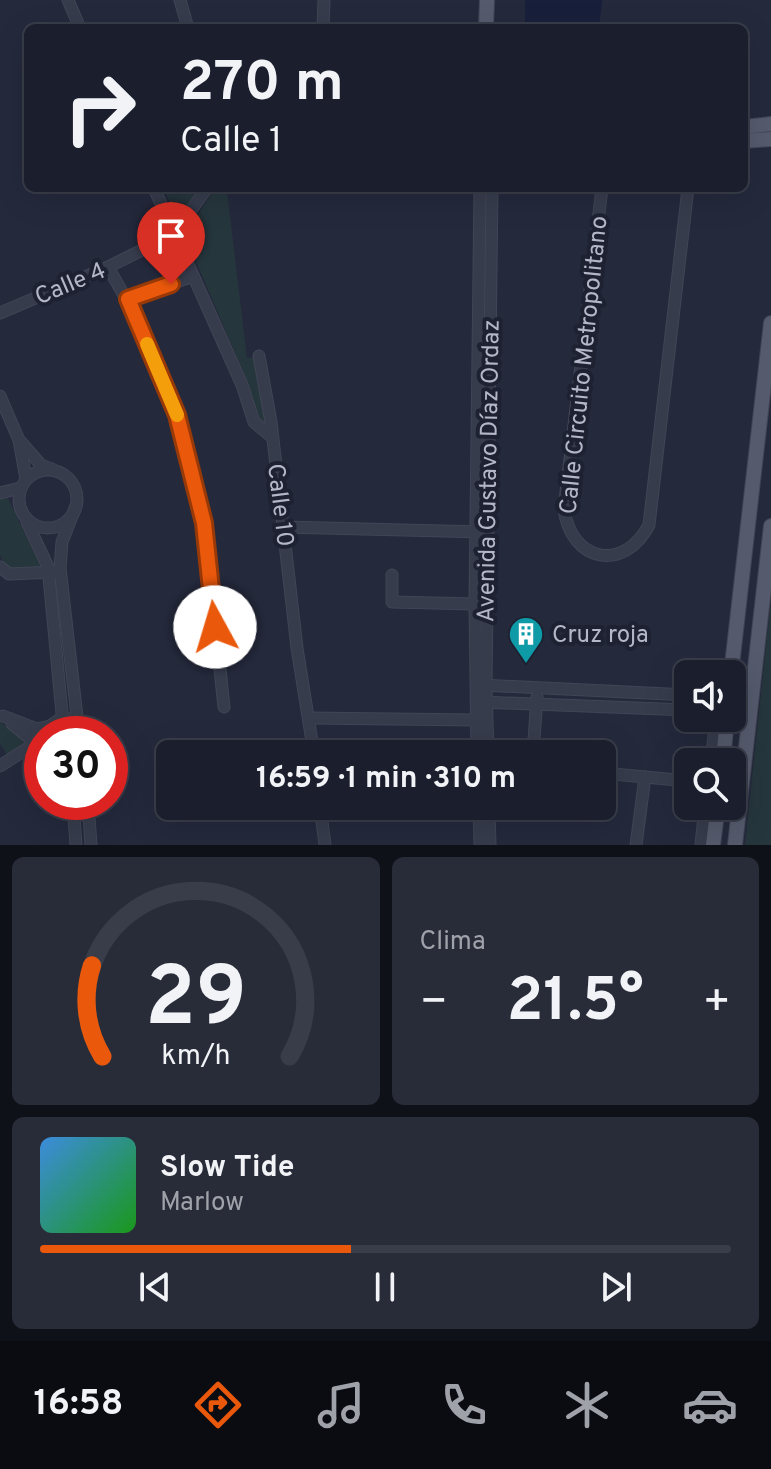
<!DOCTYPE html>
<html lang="es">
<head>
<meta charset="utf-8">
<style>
	body { margin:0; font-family:Overpass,sans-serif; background:#282c39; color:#f1f3f6; height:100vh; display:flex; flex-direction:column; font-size:30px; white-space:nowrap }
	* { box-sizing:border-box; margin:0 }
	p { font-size:26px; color:#a0a2aa }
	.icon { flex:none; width:44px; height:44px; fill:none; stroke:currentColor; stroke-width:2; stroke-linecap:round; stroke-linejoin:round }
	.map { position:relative; height:845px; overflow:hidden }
	.sheet { display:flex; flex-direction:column; gap:12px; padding:12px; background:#0f1119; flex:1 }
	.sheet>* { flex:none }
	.guide { position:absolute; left:24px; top:24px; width:724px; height:168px; border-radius:12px; box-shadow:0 8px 32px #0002,0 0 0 2px #393d49; background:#1b1f2d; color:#f1f3f6; overflow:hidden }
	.buttons { position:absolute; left:674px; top:660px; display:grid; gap:16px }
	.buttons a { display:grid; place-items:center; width:72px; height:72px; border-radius:12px; background:#1b1f2d; box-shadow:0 8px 32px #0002,0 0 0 2px #393d49; font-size:40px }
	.speed { position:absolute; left:24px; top:716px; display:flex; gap:16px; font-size:40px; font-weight:700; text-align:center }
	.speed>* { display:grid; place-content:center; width:104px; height:104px; border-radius:50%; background:#1b1f2d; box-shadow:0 8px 32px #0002,0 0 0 2px #393d49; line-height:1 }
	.speed .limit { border:12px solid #d22; background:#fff; color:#111 }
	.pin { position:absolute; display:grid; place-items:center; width:68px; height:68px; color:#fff; margin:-82px -34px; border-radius:50% 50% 50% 0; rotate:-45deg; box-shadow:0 0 8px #0007 }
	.pin .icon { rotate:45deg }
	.me { position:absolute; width:88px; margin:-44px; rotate:354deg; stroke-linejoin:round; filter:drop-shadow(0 0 6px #0008) }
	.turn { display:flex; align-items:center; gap:28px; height:168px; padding:0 24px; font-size:36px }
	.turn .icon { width:104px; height:104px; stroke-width:2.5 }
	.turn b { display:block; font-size:56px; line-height:68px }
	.big { font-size:60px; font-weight:700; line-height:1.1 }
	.sheet .tile { flex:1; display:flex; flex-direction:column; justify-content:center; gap:12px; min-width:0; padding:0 28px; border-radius:12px; background:#282c39 }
	.sheet .dial { align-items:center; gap:0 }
	.dial svg { height:208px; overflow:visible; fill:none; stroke:#393d49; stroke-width:7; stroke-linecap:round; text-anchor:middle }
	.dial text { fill:#f1f3f6; stroke:none }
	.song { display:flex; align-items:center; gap:24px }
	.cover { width:96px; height:96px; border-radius:12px; background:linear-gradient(135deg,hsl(210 70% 55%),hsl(120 70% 35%)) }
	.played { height:8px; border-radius:4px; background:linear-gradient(90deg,#ea580c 45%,#393d49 45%) }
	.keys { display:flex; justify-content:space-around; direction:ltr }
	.heat { display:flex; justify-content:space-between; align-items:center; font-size:44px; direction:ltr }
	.sheet .tiles { flex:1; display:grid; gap:12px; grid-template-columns:1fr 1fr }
	.tile:last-child { grid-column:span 2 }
	.trip { position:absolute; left:156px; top:740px; width:460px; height:80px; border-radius:12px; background:#1b1f2d; box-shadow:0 8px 32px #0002,0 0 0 2px #393d49; font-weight:700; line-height:80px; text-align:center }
	.menu { display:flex; height:128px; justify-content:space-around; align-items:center; background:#0b0c12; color:#a0a2aa }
	.menu .icon { width:56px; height:56px }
	.menu .on { color:#ea580c }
	.menu b { font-size:36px; color:#f1f3f6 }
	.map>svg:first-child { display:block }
</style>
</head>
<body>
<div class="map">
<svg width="771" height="845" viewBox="0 0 771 845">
	<rect width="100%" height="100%" fill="#24293c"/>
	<!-- green -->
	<g fill="#26363d">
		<polygon points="164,188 203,189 180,219 175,218"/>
		<polygon points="227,191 247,358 256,357 270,430 262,425 248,383 182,229 191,216 197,216 213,192"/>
		<polygon points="6,494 41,567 7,571 0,555 0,497"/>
		<polygon points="771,600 771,845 745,845"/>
		<polygon points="0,722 29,744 8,757 0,743"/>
	</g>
	<!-- water -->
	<polygon fill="#171f3a" points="525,0 602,0 599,28 551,28 551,24 525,23"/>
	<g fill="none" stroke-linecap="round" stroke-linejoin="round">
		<!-- minor casing -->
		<g stroke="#414555" stroke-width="13">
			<g id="minor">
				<polyline points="68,0 80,28"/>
				<polyline points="180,0 188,28"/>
				<polyline points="323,28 324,0"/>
				<polyline points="154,188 242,385 254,422 272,437"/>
				<path d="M602,188L564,509C571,562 624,573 649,525L688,188"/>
				<path d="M108,267C154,345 190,434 204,524C214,584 217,646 224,707"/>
				<polyline points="128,299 193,276"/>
				<polyline points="0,313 106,268 174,234 207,188"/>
				<polyline points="259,356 271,422 297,648 314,754"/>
				<polyline points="0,396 19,440 26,479"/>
				<polyline points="21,442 41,465 52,469"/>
				<circle cx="48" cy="499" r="29"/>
				<polyline points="0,493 20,488"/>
				<polyline points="76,506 62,542 60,568 79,734"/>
				<polyline points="27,522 48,567 64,734"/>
				<polyline points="284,527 483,532"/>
				<polyline points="0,567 9,574 55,572"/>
				<polyline points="392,575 392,602 475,604"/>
				<polyline points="481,685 688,695"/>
				<polyline points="732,697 751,695"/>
				<polyline points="480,702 688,710"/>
				<polyline points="3,716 37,729 50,726 64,716"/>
				<polyline points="309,718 475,720"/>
				<polyline points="12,724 42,748"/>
				<polyline points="477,754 475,604 480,188"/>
				<polyline points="488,754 486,685 492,188"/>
				<polyline points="533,754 537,697"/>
				<polyline points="711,762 716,718"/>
				<polyline points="0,766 36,743"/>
				<polyline points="602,773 688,781"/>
				<polyline points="73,802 76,845"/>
				<polyline points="88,802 91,845"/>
				<polyline points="320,806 325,845"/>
				<polyline points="479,806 480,845"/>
				<polyline points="489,806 490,845"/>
				<polyline points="636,845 645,777"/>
				<polyline points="701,845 705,806"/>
			</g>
		</g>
		<!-- major casing -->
		<g stroke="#414555" stroke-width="16">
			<g id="major">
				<polyline points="486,28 487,0"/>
				<polyline points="744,127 771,124"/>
				<polyline points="744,141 771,139"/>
				<polyline points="731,674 771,323"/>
				<polyline points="723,762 727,718"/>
				<polyline points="713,845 718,806"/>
				<polyline points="735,845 771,526"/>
			</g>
		</g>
		<!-- minor -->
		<use href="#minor" stroke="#373c4d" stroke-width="11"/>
		<!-- major -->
		<use href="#major" stroke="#555b6d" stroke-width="14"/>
	</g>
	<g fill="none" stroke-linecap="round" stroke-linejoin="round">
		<!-- route casing -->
		<g stroke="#983908" stroke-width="20">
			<polyline id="route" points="171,284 128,299 177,415 204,523 215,627"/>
		</g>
		<!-- route -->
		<use href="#route" stroke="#ea580c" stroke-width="14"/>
		<!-- slow -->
		<polyline stroke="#f59e0b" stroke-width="14" points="147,344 177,415"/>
	</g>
	<!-- icons -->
	<defs>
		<g id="building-pin" transform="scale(1.8)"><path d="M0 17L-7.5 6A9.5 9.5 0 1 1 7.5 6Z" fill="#0f9aa8" stroke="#1d2131"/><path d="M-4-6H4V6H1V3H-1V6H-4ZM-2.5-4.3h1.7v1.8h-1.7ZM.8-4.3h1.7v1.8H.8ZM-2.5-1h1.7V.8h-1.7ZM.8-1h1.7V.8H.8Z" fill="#fff"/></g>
	</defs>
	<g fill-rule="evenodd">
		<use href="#building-pin" x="526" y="634"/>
	</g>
	<g text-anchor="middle" stroke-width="8" stroke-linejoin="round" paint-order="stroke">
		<!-- street labels -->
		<g font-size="24" fill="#b3b7c8" stroke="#1d2131">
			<text transform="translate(70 283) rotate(-23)" y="8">Calle 4</text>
			<text transform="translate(583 365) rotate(-84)" y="8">Calle Circuito Metropolitano</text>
			<text transform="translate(488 471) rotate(-89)" y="8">Avenida Gustavo Díaz Ordaz</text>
			<text transform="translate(281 505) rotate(83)" y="8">Calle 10</text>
		</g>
		<!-- poi labels -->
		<g font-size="24" fill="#b3b7c8" stroke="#1d2131" text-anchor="start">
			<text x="552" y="642">Cruz roja</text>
		</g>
	</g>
</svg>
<div class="buttons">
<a><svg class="icon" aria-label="sound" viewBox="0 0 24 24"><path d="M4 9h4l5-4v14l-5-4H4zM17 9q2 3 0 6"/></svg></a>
<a><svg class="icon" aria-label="search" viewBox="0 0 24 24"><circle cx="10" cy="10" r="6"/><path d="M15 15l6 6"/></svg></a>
</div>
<div class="speed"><div class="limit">30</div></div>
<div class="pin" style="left:171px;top:284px;background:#d93025"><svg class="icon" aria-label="arrive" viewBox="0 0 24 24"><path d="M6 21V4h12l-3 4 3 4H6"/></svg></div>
<svg class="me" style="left:215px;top:627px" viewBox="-20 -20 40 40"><circle r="19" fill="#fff"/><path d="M0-13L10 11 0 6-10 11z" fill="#ea580c"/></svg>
<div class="trip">16:59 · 1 min · 310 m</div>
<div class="guide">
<div class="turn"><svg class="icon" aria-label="right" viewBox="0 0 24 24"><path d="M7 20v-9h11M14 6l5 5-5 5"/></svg><div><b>270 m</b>Calle 1</div></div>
</div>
</div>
<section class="sheet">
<div class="tiles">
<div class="tile dial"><svg viewBox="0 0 100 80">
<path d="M14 69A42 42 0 1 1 86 69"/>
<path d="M14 69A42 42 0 0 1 10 34" stroke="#ea580c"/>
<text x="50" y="56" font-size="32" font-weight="700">29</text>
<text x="50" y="72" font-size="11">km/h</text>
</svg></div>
<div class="tile"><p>Clima</p>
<div class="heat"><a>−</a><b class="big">21.5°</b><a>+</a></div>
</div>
<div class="tile">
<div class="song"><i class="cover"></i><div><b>Slow Tide</b><p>Marlow</p></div></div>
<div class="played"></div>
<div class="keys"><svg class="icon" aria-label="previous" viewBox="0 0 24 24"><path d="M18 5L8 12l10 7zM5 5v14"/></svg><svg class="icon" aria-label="pause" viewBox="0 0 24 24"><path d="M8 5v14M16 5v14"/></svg><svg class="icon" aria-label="next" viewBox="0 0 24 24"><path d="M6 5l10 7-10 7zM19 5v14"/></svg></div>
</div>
</div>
</section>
<nav class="menu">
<b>16:58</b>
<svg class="icon on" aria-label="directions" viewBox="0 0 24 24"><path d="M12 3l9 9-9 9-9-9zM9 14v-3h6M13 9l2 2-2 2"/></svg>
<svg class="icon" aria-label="music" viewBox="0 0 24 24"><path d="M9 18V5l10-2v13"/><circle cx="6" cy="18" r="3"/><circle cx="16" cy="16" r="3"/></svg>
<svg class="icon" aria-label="phone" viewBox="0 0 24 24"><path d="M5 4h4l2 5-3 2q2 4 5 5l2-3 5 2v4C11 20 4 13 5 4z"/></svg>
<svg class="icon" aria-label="climate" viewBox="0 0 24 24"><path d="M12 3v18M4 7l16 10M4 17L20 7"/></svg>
<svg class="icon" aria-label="car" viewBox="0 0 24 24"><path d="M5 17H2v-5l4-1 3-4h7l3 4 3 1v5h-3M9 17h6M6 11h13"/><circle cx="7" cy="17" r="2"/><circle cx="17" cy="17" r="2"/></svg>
</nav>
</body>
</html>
